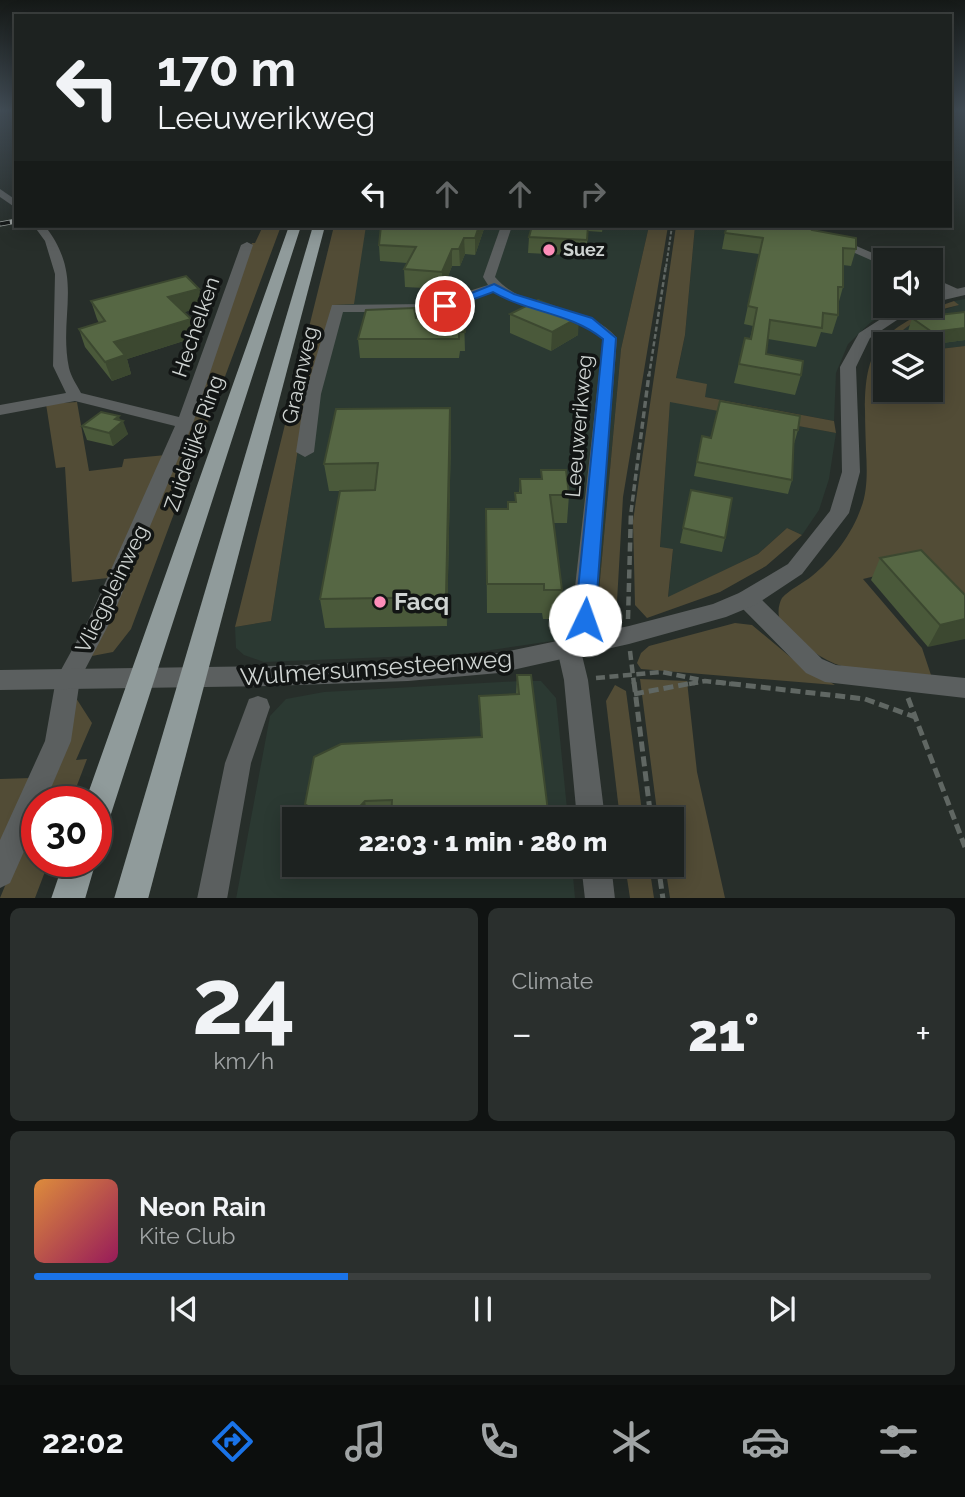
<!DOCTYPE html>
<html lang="en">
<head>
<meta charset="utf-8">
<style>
	body { margin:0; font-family:Raleway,sans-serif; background:#2a2f2d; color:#f1f3f6; height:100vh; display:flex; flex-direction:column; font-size:26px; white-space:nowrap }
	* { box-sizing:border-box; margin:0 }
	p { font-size:23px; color:#a0a4a5 }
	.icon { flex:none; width:38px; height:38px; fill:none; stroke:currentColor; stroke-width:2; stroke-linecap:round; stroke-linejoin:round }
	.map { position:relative; height:898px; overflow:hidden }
	.sheet { display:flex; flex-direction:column; gap:10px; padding:10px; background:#101312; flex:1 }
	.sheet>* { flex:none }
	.guide { position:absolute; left:14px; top:14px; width:938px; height:214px; border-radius:0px; box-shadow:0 4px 18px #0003,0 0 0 2px #3b3f3e; background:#1d2220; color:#f1f3f6; overflow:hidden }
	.fabs { position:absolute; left:873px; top:248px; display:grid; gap:14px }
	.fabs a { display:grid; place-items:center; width:70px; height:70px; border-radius:0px; background:#1d2220; box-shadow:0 4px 18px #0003,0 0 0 2px #3b3f3e; font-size:35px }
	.speed { position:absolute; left:21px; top:786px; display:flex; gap:14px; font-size:35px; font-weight:700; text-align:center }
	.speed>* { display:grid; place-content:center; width:91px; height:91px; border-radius:50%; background:#1d2220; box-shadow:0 4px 18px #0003,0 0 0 2px #3b3f3e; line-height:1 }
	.speed .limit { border:10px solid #d22; background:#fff; color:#111 }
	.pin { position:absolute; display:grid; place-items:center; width:60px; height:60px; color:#fff; margin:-30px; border:4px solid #fff; border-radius:50%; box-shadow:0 2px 7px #0007 }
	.me { position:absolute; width:77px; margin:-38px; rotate:3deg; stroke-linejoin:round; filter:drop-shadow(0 0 5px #0008) }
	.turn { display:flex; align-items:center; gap:24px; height:147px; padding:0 28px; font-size:32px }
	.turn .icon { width:91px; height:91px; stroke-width:2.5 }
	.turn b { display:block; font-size:49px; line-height:60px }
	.lanes { display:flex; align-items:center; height:66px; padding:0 28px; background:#0003; justify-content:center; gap:35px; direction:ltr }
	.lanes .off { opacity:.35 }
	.big { font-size:52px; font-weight:800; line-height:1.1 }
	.sheet .tile { flex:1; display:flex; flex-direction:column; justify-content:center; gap:10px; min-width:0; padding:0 24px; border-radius:10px; background:#2a2f2d }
	.sheet .dial { align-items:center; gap:0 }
	.dial b { font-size:91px; line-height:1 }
	.song { display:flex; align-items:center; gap:21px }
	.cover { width:84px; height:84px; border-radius:10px; background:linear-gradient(135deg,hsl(30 70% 55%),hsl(330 70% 35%)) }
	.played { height:7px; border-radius:4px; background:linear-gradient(90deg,#1a73e8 35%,#3b3f3e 35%) }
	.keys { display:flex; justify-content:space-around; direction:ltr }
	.heat { display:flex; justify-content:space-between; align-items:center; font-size:38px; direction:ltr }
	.sheet .tiles { flex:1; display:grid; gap:10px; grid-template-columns:1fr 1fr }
	.tile:last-child { grid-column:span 2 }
	.trip { position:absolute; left:282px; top:807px; width:402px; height:70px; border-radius:0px; background:#1d2220; box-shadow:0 4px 18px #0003,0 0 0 2px #3b3f3e; font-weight:800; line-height:70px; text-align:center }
	.menu { display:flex; height:112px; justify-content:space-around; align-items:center; background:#0c0e0d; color:#a0a4a5 }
	.menu .icon { width:49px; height:49px }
	.menu .selected { color:#1a73e8 }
	.menu b { font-size:32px; color:#f1f3f6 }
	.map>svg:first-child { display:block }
</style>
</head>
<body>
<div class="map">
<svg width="965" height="899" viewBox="0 0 965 899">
	<rect width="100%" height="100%" fill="#272e2a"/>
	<!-- built -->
	<g fill="#2b3932">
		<polygon points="366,226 649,226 621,349 598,602 602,626 571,633 559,640 464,654 264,662 244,655 236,648 235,627 271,621 306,398 334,305 360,254"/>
		<polygon points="695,226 794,226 885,265 886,306 894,306 870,323 848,344 836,373 834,421 705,397 676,379 685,335"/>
		<polygon points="965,299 965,346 931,350 931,345 887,345 913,321 958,305 954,301"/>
		<polygon points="670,401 836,433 829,479 819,510 802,535 787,528 758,554 668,598 673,550 660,548"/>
		<polygon points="520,681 541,681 556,698 568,819 294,819 294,864 572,865 575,898 236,899 270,716 286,699 324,692"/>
	</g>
	<!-- green -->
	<g fill="#524c36">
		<polygon points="263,226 281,226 131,629 113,652 92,656 175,463 252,243 255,243"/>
		<polygon points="334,226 366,226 354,304 334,305 306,398 271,621 235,627"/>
		<polygon points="649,226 668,226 623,497 616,619 602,626 598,602 621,349"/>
		<polygon points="676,226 695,226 685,335 676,378 707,384 705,397 834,421 836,433 670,402 660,547 673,549 668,597 758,554 787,528 802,535 766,566 720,592 647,618 635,605 633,521"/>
		<path d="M954,301L959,305C927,312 898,327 881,355H885L886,390H931V350L965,346V626L912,567L863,579L922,648L931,675C882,674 834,677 798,638C792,632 783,626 780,619C777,613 779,603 782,598C789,590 803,583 812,576C833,559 852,534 861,508C868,490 867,469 866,450C863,361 861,333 954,301Z"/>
		<polygon points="77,402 89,471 122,467 124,459 166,455 108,578 72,582 65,467 56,468 46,404"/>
		<polygon points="735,623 752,625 794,660 835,685 641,669 637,663 641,653 649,646"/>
		<polygon points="640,679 687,681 697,772 725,898 670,898 665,865 672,864 672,819 658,819"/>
		<polygon points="615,685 626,691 643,819 620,819 606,701"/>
		<polygon points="76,698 92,723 76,760 87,759 71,801 40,802"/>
		<polygon points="31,778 0,843 0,779"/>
		<polygon points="37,808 37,861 49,861 35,898 0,898"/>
		<polygon points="625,865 649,865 654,898 630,898"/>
	</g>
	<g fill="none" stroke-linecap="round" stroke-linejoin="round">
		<!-- path-far4 -->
		<polyline stroke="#606763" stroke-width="2" stroke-dasharray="3.5 2" stroke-linecap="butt" points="666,267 672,226"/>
		<!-- path-far3 -->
		<polyline stroke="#606763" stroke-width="2.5" stroke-dasharray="5 2.5" stroke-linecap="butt" points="649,376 666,265"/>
		<!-- path-far2 -->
		<polyline stroke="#606763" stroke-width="3.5" stroke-dasharray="7 3.5" stroke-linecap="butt" points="631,512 649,374"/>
		<!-- path-far1 -->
		<g stroke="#606763" stroke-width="4.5" stroke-dasharray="9 4.5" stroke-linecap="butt">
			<polyline points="628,619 631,511"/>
			<polyline points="630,651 634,684"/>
			<polyline points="596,678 662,672 701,680"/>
			<polyline points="689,684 705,681 731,684"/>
		</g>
		<!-- path -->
		<g stroke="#606763" stroke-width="5" stroke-dasharray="10 5" stroke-linecap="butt">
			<polyline points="634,682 651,819"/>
			<polyline points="716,682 865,699 915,717"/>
			<polyline points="634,694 698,682"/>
			<polyline points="908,698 965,847"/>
			<polyline points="658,864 663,899"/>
		</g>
		<!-- minor -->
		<g fill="#5b5f5f" fill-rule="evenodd">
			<polygon points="0,189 16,200 16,208 0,197"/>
			<path d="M34,226H45C85,277 58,314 69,368C71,377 77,385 81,393L179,417L241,245L247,242L253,245L193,423L111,620L80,679L71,741L45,802H37V822L10,883L0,888V840L45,741L56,679L89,619L175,426L75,401L0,415V405L66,393L53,366L55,274L45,241Z"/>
			<path d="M501,226H512L495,277C526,314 586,301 617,338L596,596L601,644L597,650L589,653L581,651L588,680L605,819H577L564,680L557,649L561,642L569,640L577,643L574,596L603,339C571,313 528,314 494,291L429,312H343L321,394L314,452L305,457L296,452L305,394L332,305L428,304L488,285L483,277Z"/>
			<polygon points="830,238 838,238 891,261 886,261 886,266 882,265 830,242"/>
			<polygon points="931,277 958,289 959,292 953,296 931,286"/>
			<polygon points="747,591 755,593 822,659 836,665 965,678 965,698 825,682 806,673 739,605 736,599 739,593"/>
			<polygon points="258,696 267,699 270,707 251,763 227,899 197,899 225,763 249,699"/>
			<polygon points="581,864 611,864 615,899 585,899"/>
		</g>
		<!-- tertiary -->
		<g fill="#5b5f5f" fill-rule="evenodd">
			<polygon points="965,287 965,295 931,303 931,295"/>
			<polygon points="901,306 918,306 870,338 856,367 860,472 849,513 802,574 755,605 726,617 629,644 499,673 408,681 270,686 0,690 0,670 270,666 408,661 499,653 629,626 713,604 739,593 788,564 830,511 842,472 840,367 859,333"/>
		</g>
		<!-- trunk -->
		<g fill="#909b9b" fill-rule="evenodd">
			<polygon points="289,226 301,226 111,814 107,824 96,829 96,802 85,802"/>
			<polygon points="313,226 325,226 148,899 114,899"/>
			<polygon points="64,861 96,861 85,899 51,899"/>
		</g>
		<!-- rail casing -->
		<g stroke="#a1a7a4" stroke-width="5">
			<polyline id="rail" points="0,224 16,221"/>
		</g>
		<!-- rail -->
		<use href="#rail" stroke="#121514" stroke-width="3.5" stroke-dasharray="10" stroke-linecap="butt"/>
	</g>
	<!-- wall -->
	<g fill="#4a593a">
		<polygon points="381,226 485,226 475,255 465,254 460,266 452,266 443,289 405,287 404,269 407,263 380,261 379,245"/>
		<polygon points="532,226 603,226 602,232 588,231 586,256 528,253 529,237"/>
		<polygon points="812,230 856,249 851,266 843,265 843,287 838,305 838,315 832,334 821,332 816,347 768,339 766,354 801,375 795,395 734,383 745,338 750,339 753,326 744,324 759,254 722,249 725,233"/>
		<polygon points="199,289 203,307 184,312 191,319 196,337 127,359 131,374 112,381 85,347 79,329 99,323 97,319 91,301"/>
		<polygon points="965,312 965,340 927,345 908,331 912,318"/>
		<polygon points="510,314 578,335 551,351 510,333"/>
		<polygon points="416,318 464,318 465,351 460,351 459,358 360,358 358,339"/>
		<polygon points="720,401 798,430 794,444 792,480 788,494 694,476 702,436 711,438"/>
		<polygon points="450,408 451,434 447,626 325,628 320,599 340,491 329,491 324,464"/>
		<polygon points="120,420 128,434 113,446 87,440 82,426"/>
		<polygon points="541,470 569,495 567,523 554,523 562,590 559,619 543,619 542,613 487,613 486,509 508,509 515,502 515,493 519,493 520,479 541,479"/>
		<polygon points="691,490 725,538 722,552 680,543"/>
		<polygon points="880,558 965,595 928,647 871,580"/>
		<polygon points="517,675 549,819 308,819 305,804 481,737 479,696 516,694"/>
	</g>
	<!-- shaded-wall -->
	<g fill="#3c4830">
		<polygon points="479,226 485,226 475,255 475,238"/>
		<polygon points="464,238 465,254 460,266 459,249"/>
		<polygon points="452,249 452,266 443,289 442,272"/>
		<polygon points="199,289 203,307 173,315 168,297"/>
		<polygon points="579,317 578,335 551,351 552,332"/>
		<polygon points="191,319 196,337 127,359 131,374 112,381 105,362 114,342"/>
		<polygon points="965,328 965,340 927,345 932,332"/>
		<polygon points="450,408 451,434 447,626 446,597"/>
		<polygon points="119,416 121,423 123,421 128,434 113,446 109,433 115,419"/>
		<polygon points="965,619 965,639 928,647 940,625"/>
		<polygon points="365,801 368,819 330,819"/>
	</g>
	<!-- building -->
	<g fill="#566744" stroke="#3c4830" stroke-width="2">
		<polygon points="381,226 479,226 475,238 464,238 459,249 452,249 442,272 404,269 416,247 379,245"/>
		<polygon points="532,226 588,226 587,240 529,237"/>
		<polygon points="727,226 813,226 812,230 856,238 856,249 843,248 843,287 838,287 838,315 823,313 822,328 770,320 766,354 803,361 801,375 739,364 745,338 751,339 757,308 748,306 763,238 725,233"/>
		<polygon points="186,276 199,289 168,297 191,319 114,342 125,355 105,362 79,329 105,321 91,301"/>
		<polygon points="538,300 579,317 552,332 510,314"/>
		<polygon points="414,308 416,318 464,318 465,332 459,332 459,339 358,339 366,310"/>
		<polygon points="965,312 965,328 932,332 912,318"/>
		<polygon points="720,401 800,416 798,430 794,430 792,480 697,462 702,436 711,438"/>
		<polygon points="450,408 446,597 320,599 340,491 375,490 378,463 324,464 336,409"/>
		<polygon points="101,412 119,416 115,419 123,421 109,433 82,426"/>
		<polygon points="541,470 566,470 569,495 550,495 562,590 544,590 544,584 487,584 486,509 508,509 508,502 516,502 515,493 521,493 520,479 542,479"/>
		<polygon points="691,490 732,498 725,538 683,528"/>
		<polygon points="921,550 965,595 965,619 940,625 880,558"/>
		<polygon points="517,675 531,675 549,819 391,819 392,800 365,801 352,815 326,819 305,804 314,757 341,744 482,737 479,696 519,694"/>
	</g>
	<!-- sky -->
	<linearGradient id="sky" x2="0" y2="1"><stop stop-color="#151917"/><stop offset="0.47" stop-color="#414c55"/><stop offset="1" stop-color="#414c55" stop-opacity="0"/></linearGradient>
	<rect width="965" height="235" fill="url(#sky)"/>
	<!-- route -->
	<path fill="#1a73e8" stroke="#114b97" stroke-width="2" d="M494,284L514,294L592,318L616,338L595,620L592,626H578L575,620L603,339C569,312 529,313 493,292L450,308L439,306Z"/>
	<!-- markers -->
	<g fill="#ff8eba" stroke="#121514" stroke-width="2.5">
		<circle cx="549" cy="250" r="7"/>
		<circle cx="380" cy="602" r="7"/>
	</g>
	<g text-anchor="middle" stroke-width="7" stroke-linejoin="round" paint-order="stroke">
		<!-- far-poi labels -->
		<g font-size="18" font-weight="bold" fill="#cfd4d2" stroke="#121514" text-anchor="start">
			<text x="563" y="256">Suez</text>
		</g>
		<!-- street labels -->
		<g font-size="21" fill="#cfd4d2" stroke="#121514">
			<text transform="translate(196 327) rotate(-71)" y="7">Hechelken</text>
			<text transform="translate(300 375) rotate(-77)" y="7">Graanweg</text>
			<text transform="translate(579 426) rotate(-85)" y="7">Leeuwerikweg</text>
			<text transform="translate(194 443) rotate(-71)" y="7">Zuidelijke Ring</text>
			<text transform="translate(112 589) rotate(-64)" y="7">Vliegpleinweg</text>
		</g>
		<!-- near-poi labels -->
		<g font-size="24" font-weight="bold" fill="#cfd4d2" stroke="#121514" text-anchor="start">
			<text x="394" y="610">Facq</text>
		</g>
		<!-- near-street labels -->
		<g font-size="24" fill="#cfd4d2" stroke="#121514">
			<text transform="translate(376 668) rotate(-4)" y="8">Wulmersumsesteenweg</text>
		</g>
	</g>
</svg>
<div class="fabs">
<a><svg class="icon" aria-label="sound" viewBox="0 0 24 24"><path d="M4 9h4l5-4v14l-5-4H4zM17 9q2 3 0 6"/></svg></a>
<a><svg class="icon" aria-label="layers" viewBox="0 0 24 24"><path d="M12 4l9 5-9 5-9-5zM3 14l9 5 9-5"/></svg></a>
</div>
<div class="speed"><div class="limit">30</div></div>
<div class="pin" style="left:445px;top:306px;background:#d93025"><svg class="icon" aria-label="arrive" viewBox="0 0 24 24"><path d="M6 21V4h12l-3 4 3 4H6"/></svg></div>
<svg class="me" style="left:585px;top:620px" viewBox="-20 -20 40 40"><circle r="19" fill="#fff"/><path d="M0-13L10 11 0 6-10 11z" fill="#1a73e8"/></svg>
<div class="trip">22:03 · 1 min · 280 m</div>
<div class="guide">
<div class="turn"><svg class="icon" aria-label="left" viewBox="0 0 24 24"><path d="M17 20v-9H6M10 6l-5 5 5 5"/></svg><div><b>170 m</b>Leeuwerikweg</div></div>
<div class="lanes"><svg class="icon" aria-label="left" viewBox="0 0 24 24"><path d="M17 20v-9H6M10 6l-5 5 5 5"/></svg><svg class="icon off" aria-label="ahead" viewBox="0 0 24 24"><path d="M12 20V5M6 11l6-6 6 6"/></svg><svg class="icon off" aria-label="ahead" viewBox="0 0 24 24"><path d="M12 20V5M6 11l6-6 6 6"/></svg><svg class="icon off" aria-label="right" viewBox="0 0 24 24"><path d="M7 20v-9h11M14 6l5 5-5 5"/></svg></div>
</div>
</div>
<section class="sheet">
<div class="tiles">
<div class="tile dial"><b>24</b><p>km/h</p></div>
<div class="tile"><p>Climate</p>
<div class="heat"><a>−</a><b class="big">21°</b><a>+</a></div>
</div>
<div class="tile">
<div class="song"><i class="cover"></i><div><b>Neon Rain</b><p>Kite Club</p></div></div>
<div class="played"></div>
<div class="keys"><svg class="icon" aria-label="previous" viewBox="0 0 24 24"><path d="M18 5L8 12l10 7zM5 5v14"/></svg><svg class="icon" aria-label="pause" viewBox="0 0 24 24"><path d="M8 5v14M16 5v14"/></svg><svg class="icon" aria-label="next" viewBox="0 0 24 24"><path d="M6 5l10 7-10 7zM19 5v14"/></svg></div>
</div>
</div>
</section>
<nav class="menu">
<b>22:02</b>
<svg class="icon selected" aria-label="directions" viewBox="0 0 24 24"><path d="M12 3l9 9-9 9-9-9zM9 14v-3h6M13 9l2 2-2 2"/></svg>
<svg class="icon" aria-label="music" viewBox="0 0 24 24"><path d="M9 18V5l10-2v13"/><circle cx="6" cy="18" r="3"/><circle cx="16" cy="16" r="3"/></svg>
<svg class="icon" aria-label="phone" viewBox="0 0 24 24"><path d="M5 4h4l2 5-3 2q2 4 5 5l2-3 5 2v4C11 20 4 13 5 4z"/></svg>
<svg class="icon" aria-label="climate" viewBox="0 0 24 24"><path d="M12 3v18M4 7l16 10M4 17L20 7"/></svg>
<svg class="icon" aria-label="car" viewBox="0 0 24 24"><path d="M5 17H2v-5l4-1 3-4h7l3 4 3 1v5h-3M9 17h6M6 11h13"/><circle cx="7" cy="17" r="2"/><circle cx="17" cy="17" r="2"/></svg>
<svg class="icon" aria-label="filters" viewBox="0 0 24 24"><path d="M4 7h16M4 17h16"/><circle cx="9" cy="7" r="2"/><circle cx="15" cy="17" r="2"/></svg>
</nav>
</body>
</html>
